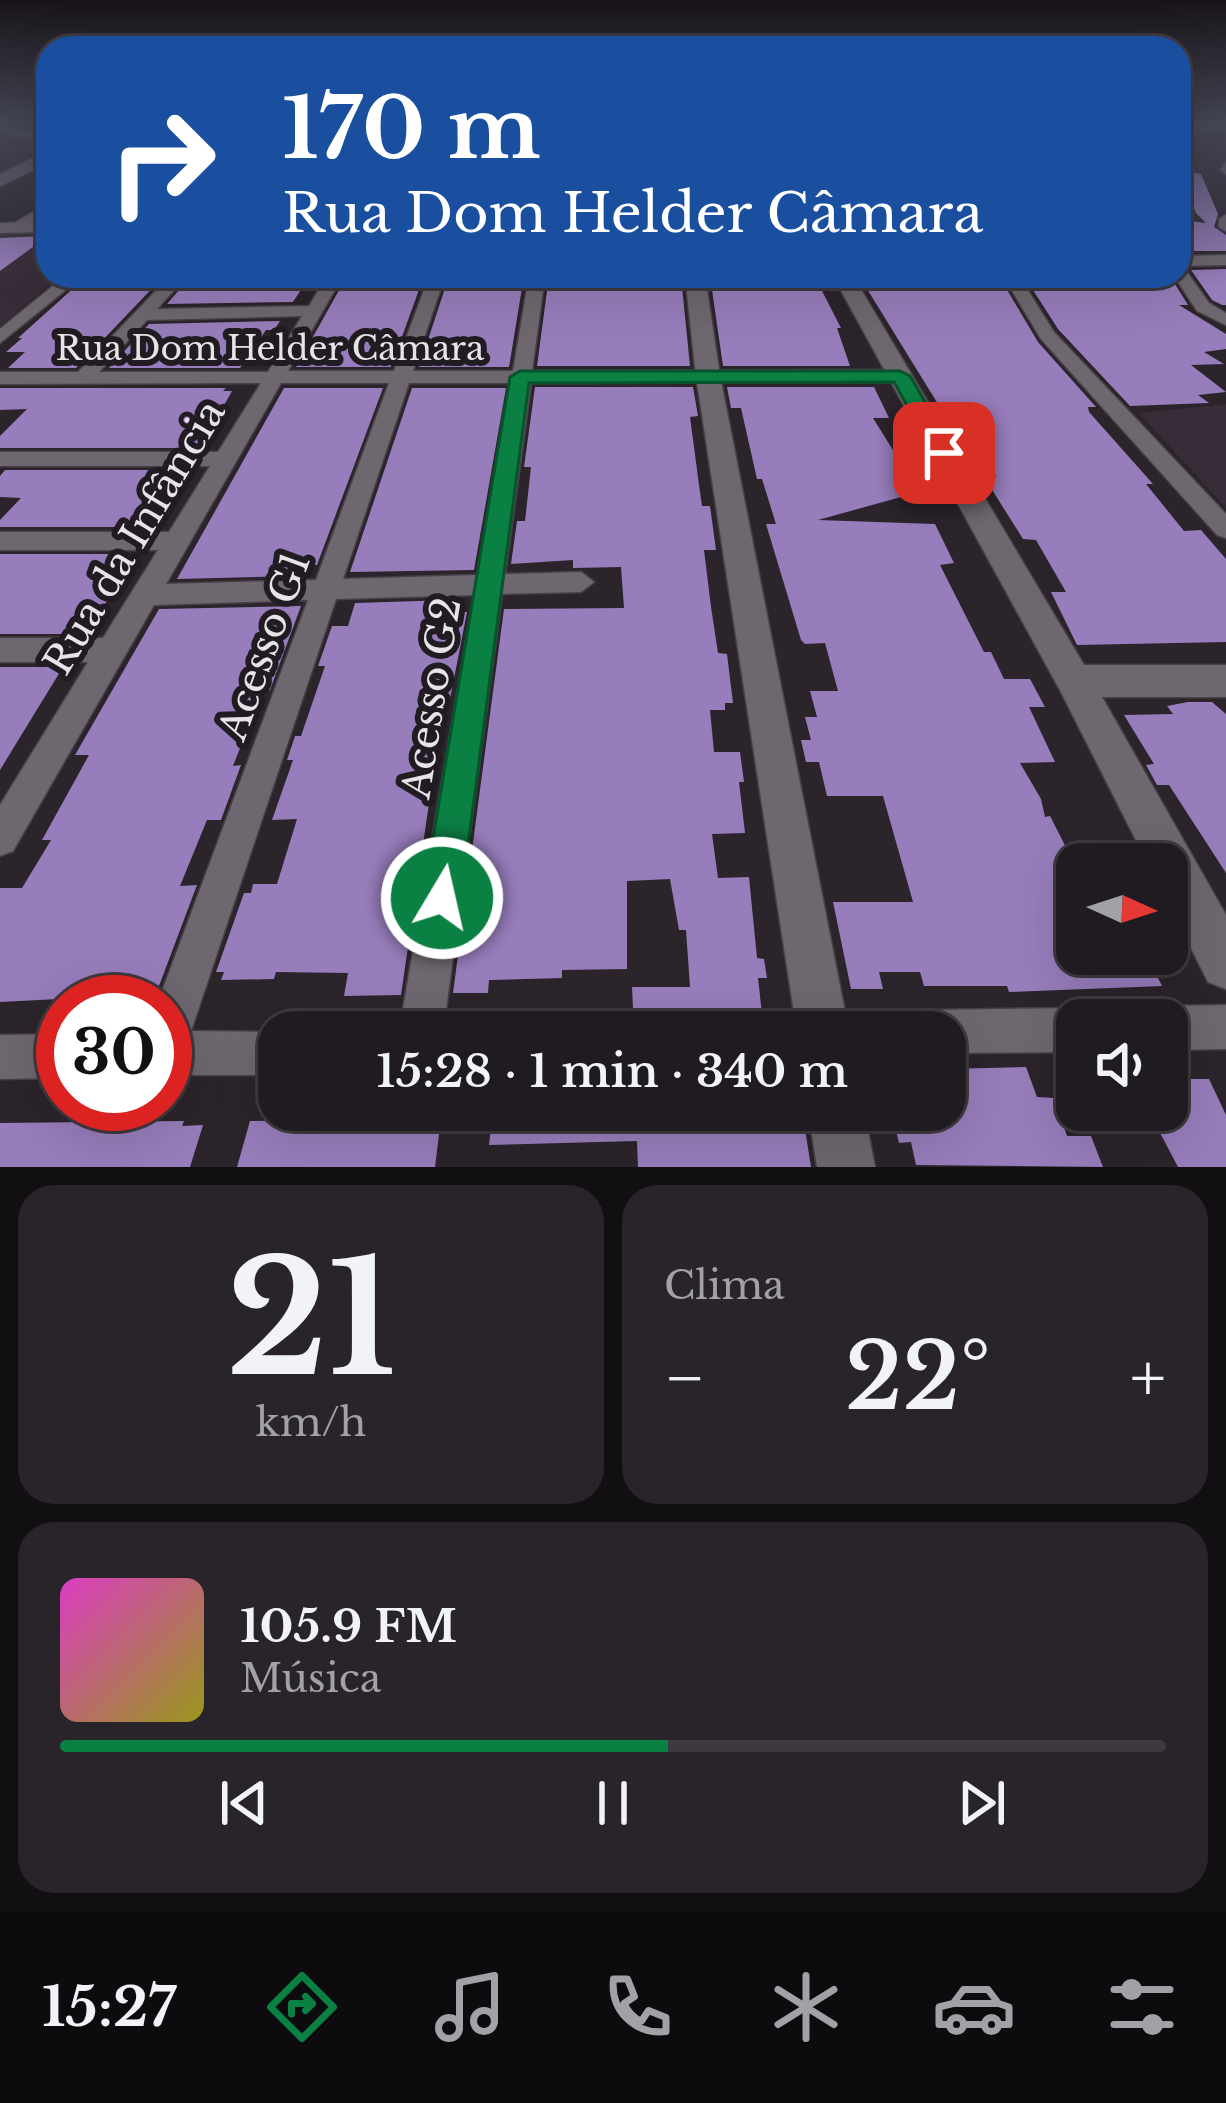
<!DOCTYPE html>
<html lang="pt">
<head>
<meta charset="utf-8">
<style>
	body { margin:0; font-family:"Libre Baskerville",serif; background:#282429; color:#f1f3f6; height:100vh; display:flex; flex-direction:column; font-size:45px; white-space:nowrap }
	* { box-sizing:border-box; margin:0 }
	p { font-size:39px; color:#a2a1a5 }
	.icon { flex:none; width:66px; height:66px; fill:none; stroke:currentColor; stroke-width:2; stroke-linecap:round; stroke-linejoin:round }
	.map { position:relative; height:1167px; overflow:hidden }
	.panel { display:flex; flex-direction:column; gap:18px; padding:18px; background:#120f12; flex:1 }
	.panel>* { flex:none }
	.top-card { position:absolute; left:36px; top:36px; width:1155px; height:252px; border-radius:36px; box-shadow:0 12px 48px #0002,0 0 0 3px #3d393e; background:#1a4fa0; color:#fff; overflow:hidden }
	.needle { width:78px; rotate:93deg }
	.controls { position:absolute; left:1056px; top:843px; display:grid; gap:24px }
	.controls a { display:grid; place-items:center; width:132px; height:132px; border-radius:24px; background:#201b20; box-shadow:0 12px 48px #0002,0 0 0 3px #3d393e; font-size:60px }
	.speed { position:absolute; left:36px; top:975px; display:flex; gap:24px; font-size:60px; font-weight:700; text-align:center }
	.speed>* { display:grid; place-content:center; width:156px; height:156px; border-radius:50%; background:#201b20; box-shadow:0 12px 48px #0002,0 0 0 3px #3d393e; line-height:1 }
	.speed .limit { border:18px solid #d22; background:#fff; color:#111 }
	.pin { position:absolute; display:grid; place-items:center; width:102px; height:102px; color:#fff; margin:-51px; border-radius:24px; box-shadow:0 6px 18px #0006 }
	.me { position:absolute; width:132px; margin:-66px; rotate:9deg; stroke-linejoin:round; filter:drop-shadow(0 0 9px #0008) }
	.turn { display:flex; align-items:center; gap:42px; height:252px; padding:0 48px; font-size:54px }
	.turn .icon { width:156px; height:156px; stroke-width:2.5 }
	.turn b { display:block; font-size:84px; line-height:102px }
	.big { font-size:90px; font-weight:600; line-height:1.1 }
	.panel .tile { flex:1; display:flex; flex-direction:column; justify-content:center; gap:18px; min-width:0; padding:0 42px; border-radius:36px; background:#282429 }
	.panel .dial { align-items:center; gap:0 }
	.dial b { font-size:156px; line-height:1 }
	.song { display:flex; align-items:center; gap:36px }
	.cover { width:144px; height:144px; border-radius:18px; background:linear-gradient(135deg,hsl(310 70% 55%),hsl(60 70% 35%)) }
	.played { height:12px; border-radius:6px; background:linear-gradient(90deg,#0b8043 55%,#3d393e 55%) }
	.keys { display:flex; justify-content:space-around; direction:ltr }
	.heat { display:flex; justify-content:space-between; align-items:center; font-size:66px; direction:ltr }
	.panel .tiles { flex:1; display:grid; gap:18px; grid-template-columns:1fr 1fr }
	.tile:last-child { grid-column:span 2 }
	.trip { position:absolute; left:258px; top:1011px; width:708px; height:120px; border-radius:36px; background:#201b20; box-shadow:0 12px 48px #0002,0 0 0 3px #3d393e; font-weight:600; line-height:120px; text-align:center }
	.menu { display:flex; height:192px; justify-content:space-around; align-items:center; background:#0d0b0d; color:#a2a1a5 }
	.menu .icon { width:84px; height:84px }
	.menu .current { color:#0b8043 }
	.menu b { font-size:54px; color:#f1f3f6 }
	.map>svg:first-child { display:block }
</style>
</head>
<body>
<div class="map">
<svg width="1226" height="1167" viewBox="0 0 1226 1167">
	<rect width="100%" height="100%" fill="#2b242b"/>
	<!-- built -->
	<g fill="#382c38">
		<polygon points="0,233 48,233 48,276 60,276 0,326"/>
		<polygon points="1226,404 1226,508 1139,413"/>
	</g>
	<!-- building -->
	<g fill="#977dbb">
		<polygon points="1179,170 1201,174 1218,214 1214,227 1226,235 1226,251 1179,251 1179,238 1187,239 1188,234 1180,220 1206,223 1196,213"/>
		<polygon points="0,237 0,238 48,236 0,271"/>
		<polygon points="1226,269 1226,305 1222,305 1212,300 1191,270"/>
		<polygon points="87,276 164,276 76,368 8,368 25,352 6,352 22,338 18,338"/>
		<polygon points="191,276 310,276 293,302 167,304"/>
		<polygon points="347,276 424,276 391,367 296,367"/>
		<polygon points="449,276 524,276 509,367 419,367"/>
		<polygon points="549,276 681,276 690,366 537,366"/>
		<polygon points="710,276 810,277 815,287 820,287 841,328 837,328 850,366 723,366"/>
		<polygon points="859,276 999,276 1038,342 1096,407 1088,407 1089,412 1153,484 1146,484 1184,531 1201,530 1226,559 1226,642 1077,645 1051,592 1066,592 1036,540 1023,539 984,477 996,477 971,437 959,438"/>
		<polygon points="1024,276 1170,276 1188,305 1179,305 1226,334 1226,349 1204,352 1224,364 1191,365 1226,392 1198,395 1209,403 1130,406 1058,329"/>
		<polygon points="280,321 274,330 266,330 240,368 109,368 149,324"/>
		<polygon points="535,387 693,387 698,416 690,417 699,485 702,506 710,506 716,550 704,550 711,607 718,653 727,654 733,703 725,703 725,710 710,710 714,752 740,752 744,782 739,782 745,833 712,834 718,878 749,877 757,958 764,959 767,978 758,978 764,1032 634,1032 632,987 690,987 686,930 679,930 670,879 627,881 627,969 562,970 562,978 489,980 488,993 453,993 504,609 624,608 621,567 573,568 573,560 511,564 517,521 525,521 531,467 524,467"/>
		<polygon points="727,387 874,387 889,418 873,418 919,492 818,520 935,524 954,563 940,565 984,652 991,652 1004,679 1030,679 1045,707 1029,707 1055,762 1020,763 1041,799 1045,817 1050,816 1071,857 1077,857 1077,954 1146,954 1162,986 1009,992 1007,986 924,986 920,972 879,972 883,989 851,989 833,902 913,902 883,796 827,796 819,762 806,762 801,740 811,740 805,717 817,717 810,691 838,691 825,643 805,644 801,640 766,524 776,524 762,479 757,479 741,408 731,408"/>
		<polygon points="0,388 226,388 223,391 232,391 200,448 0,448 0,436 27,409 0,410"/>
		<polygon points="284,388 383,388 317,565 297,565 293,576 177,579"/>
		<polygon points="412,388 506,388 474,570 350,572"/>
		<polygon points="5,470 190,470 155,527 0,527 0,520 21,498 0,497 0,476"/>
		<polygon points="0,554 137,554 86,634 0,634"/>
		<polygon points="451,600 449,613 467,612 443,735 439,735 401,995 344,996 348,973 276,972 274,979 221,980 224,972 216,972 244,893 251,893 253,884 277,884 297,819 272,820 293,760 287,760 295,736 301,736 325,666 318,666 332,626 348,626 355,603"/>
		<polygon points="301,606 270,690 259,690 238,738 244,738 233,766 241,765 221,820 207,820 180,886 197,885 156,994 0,1002 0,888 22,888 51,840 42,840 89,755 75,755 159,609"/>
		<polygon points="0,667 63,667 0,770"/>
		<polygon points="1188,702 1212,702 1226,714 1226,873 1169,785 1157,785 1146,765 1154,764 1124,715 1173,714 1167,706"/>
		<polygon points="1026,1067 1037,1097 1054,1098 1067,1136 1091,1136 1103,1167 916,1165 911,1142 899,1143 891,1110 945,1110 945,1069"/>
		<polygon points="1167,1079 1209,1079 1226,1115 1226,1167 1178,1167 1148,1110 1167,1110"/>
		<polygon points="493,1110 802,1110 811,1167 638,1167 637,1141 489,1145"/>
		<polygon points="441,1118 435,1167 237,1167 250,1121"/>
		<polygon points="184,1121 182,1126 203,1125 190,1167 0,1167 0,1123"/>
	</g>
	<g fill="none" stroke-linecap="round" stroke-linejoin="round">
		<!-- minor casing -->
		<g stroke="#474047" stroke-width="3">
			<g id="minor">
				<polygon points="1179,123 1226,125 1226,131 1179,127"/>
				<polygon points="0,124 17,131 48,133 48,139 15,137 0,131"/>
				<polygon points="1226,162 1226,174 1220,170"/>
				<polygon points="48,203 48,213 21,231 11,231 11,225"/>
				<polygon points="1226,215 1226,231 1219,227 1219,219"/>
				<polygon points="1226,255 1226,265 1179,266 1179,256"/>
				<polygon points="1179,267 1185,269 1209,303 1226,313 1226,325 1197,311 1174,276 1179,276"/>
				<polygon points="65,276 83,276 0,343 0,329"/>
				<path d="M170,276H187L157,309L309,306L327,276H343L288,371H394L429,276H445L413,371H513L529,276H545L532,371L900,370L910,376L900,382L531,383L505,574L581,572L594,582L581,592L502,594L443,1032H399L474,595L336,599L191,1031L281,1032L279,1075H165V1002H158L308,600L154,605L13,851L0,856V805L88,662H0V638H103L158,550H0V532H169L210,466H0V452H218L261,383L0,384V372H78ZM302,316L268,372H99L147,320ZM281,383H389L316,580L166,584ZM409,383H511L478,575L343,579Z"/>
				<polygon points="1003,276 1019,276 1054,332 1226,514 1226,538 1217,535 1041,339"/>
				<polygon points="1226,1005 1226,1049 1167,1050 1167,1020 1149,1020 1152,1013 1167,1006"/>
				<polygon points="1077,1008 1094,1020 1077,1020 1077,1052 945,1053 945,1032 912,1032 919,1017 934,1010"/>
				<polygon points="63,1034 63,1078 0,1079 0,1035"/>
			</g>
		</g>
		<!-- tertiary casing -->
		<g stroke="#474047" stroke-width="3">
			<g id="tertiary">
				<polygon points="48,222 48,232 0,233 0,223"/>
				<polygon points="685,276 705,276 720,376 849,1032 797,1032 696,376"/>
				<polygon points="833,276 853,276 1084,665 1226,665 1226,697 1102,697 1226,915 1226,989 1208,982 1167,900 1167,864 1148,864 1061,692"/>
				<polygon points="808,1110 864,1110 875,1167 817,1167"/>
			</g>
		</g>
		<!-- secondary casing -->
		<g stroke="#474047" stroke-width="3">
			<polygon id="secondary" points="48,151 48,163 0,186 0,174"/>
		</g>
		<!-- minor -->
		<use href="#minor" fill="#6f676f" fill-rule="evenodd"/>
		<!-- tertiary -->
		<use href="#tertiary" fill="#6f676f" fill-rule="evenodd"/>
		<!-- secondary -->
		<use href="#secondary" fill="#6f676f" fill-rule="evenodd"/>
	</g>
	<!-- sky -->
	<linearGradient id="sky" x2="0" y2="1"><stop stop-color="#181418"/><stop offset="0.43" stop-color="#444555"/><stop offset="1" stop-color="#444555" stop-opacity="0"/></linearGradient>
	<rect width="1226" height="286" fill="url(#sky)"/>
	<!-- route -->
	<polygon fill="#0b8043" stroke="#07532c" stroke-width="3" points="520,371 900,371 910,376 955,453 951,458 936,458 894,382 529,383 461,898 456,912 442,917 428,912 423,898 510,377"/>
	<g text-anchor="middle" stroke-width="12" stroke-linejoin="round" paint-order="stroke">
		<!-- far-street labels -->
		<g font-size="33" fill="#e8e3e8" stroke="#211b22">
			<text x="270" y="360">Rua Dom Helder Câmara</text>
		</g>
		<!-- street labels -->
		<g font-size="39" fill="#e8e3e8" stroke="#211b22">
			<text transform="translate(134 537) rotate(-59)" y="14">Rua da Infância</text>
			<text transform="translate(264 646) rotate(-70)" y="14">Acesso G1</text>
			<text transform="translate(431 698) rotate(-81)" y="14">Acesso G2</text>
		</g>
	</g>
</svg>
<div class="controls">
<a><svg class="needle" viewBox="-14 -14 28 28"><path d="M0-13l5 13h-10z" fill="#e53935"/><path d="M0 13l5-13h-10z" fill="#a2a1a5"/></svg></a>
<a><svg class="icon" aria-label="sound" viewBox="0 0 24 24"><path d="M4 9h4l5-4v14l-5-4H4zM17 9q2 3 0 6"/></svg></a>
</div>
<div class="speed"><div class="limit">30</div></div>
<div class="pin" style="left:944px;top:453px;background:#d93025"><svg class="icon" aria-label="arrive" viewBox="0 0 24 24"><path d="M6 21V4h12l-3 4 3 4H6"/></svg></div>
<svg class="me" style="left:442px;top:898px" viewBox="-20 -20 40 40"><circle r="17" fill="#0b8043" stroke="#fff" stroke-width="3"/><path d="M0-11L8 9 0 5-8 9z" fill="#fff"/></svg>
<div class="trip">15:28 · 1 min · 340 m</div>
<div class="top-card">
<div class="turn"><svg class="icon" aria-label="right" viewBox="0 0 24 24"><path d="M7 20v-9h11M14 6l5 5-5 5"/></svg><div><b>170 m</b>Rua Dom Helder Câmara</div></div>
</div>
</div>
<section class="panel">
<div class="tiles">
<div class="tile dial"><b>21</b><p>km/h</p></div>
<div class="tile"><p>Clima</p>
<div class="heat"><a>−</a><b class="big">22°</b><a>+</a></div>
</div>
<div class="tile">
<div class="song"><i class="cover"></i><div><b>105.9 FM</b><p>Música</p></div></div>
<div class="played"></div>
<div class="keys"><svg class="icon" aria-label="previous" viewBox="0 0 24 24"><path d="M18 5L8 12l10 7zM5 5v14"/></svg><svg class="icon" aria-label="pause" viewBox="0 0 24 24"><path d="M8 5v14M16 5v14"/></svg><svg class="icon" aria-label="next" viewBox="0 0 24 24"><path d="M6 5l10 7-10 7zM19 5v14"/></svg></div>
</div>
</div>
</section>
<nav class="menu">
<b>15:27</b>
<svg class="icon current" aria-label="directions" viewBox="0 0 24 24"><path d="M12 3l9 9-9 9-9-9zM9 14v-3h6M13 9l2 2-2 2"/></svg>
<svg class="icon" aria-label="music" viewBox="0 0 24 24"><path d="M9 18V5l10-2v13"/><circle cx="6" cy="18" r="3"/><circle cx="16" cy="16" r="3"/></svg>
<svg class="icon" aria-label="phone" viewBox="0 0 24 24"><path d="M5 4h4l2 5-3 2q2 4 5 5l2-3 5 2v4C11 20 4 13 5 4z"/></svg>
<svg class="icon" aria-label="climate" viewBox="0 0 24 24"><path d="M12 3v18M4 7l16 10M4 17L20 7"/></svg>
<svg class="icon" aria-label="car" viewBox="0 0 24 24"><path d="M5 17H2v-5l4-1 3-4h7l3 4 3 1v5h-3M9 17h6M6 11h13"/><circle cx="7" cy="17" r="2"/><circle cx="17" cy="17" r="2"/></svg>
<svg class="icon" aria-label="filters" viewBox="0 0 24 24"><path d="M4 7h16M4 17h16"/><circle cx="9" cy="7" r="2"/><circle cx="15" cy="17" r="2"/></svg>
</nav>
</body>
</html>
